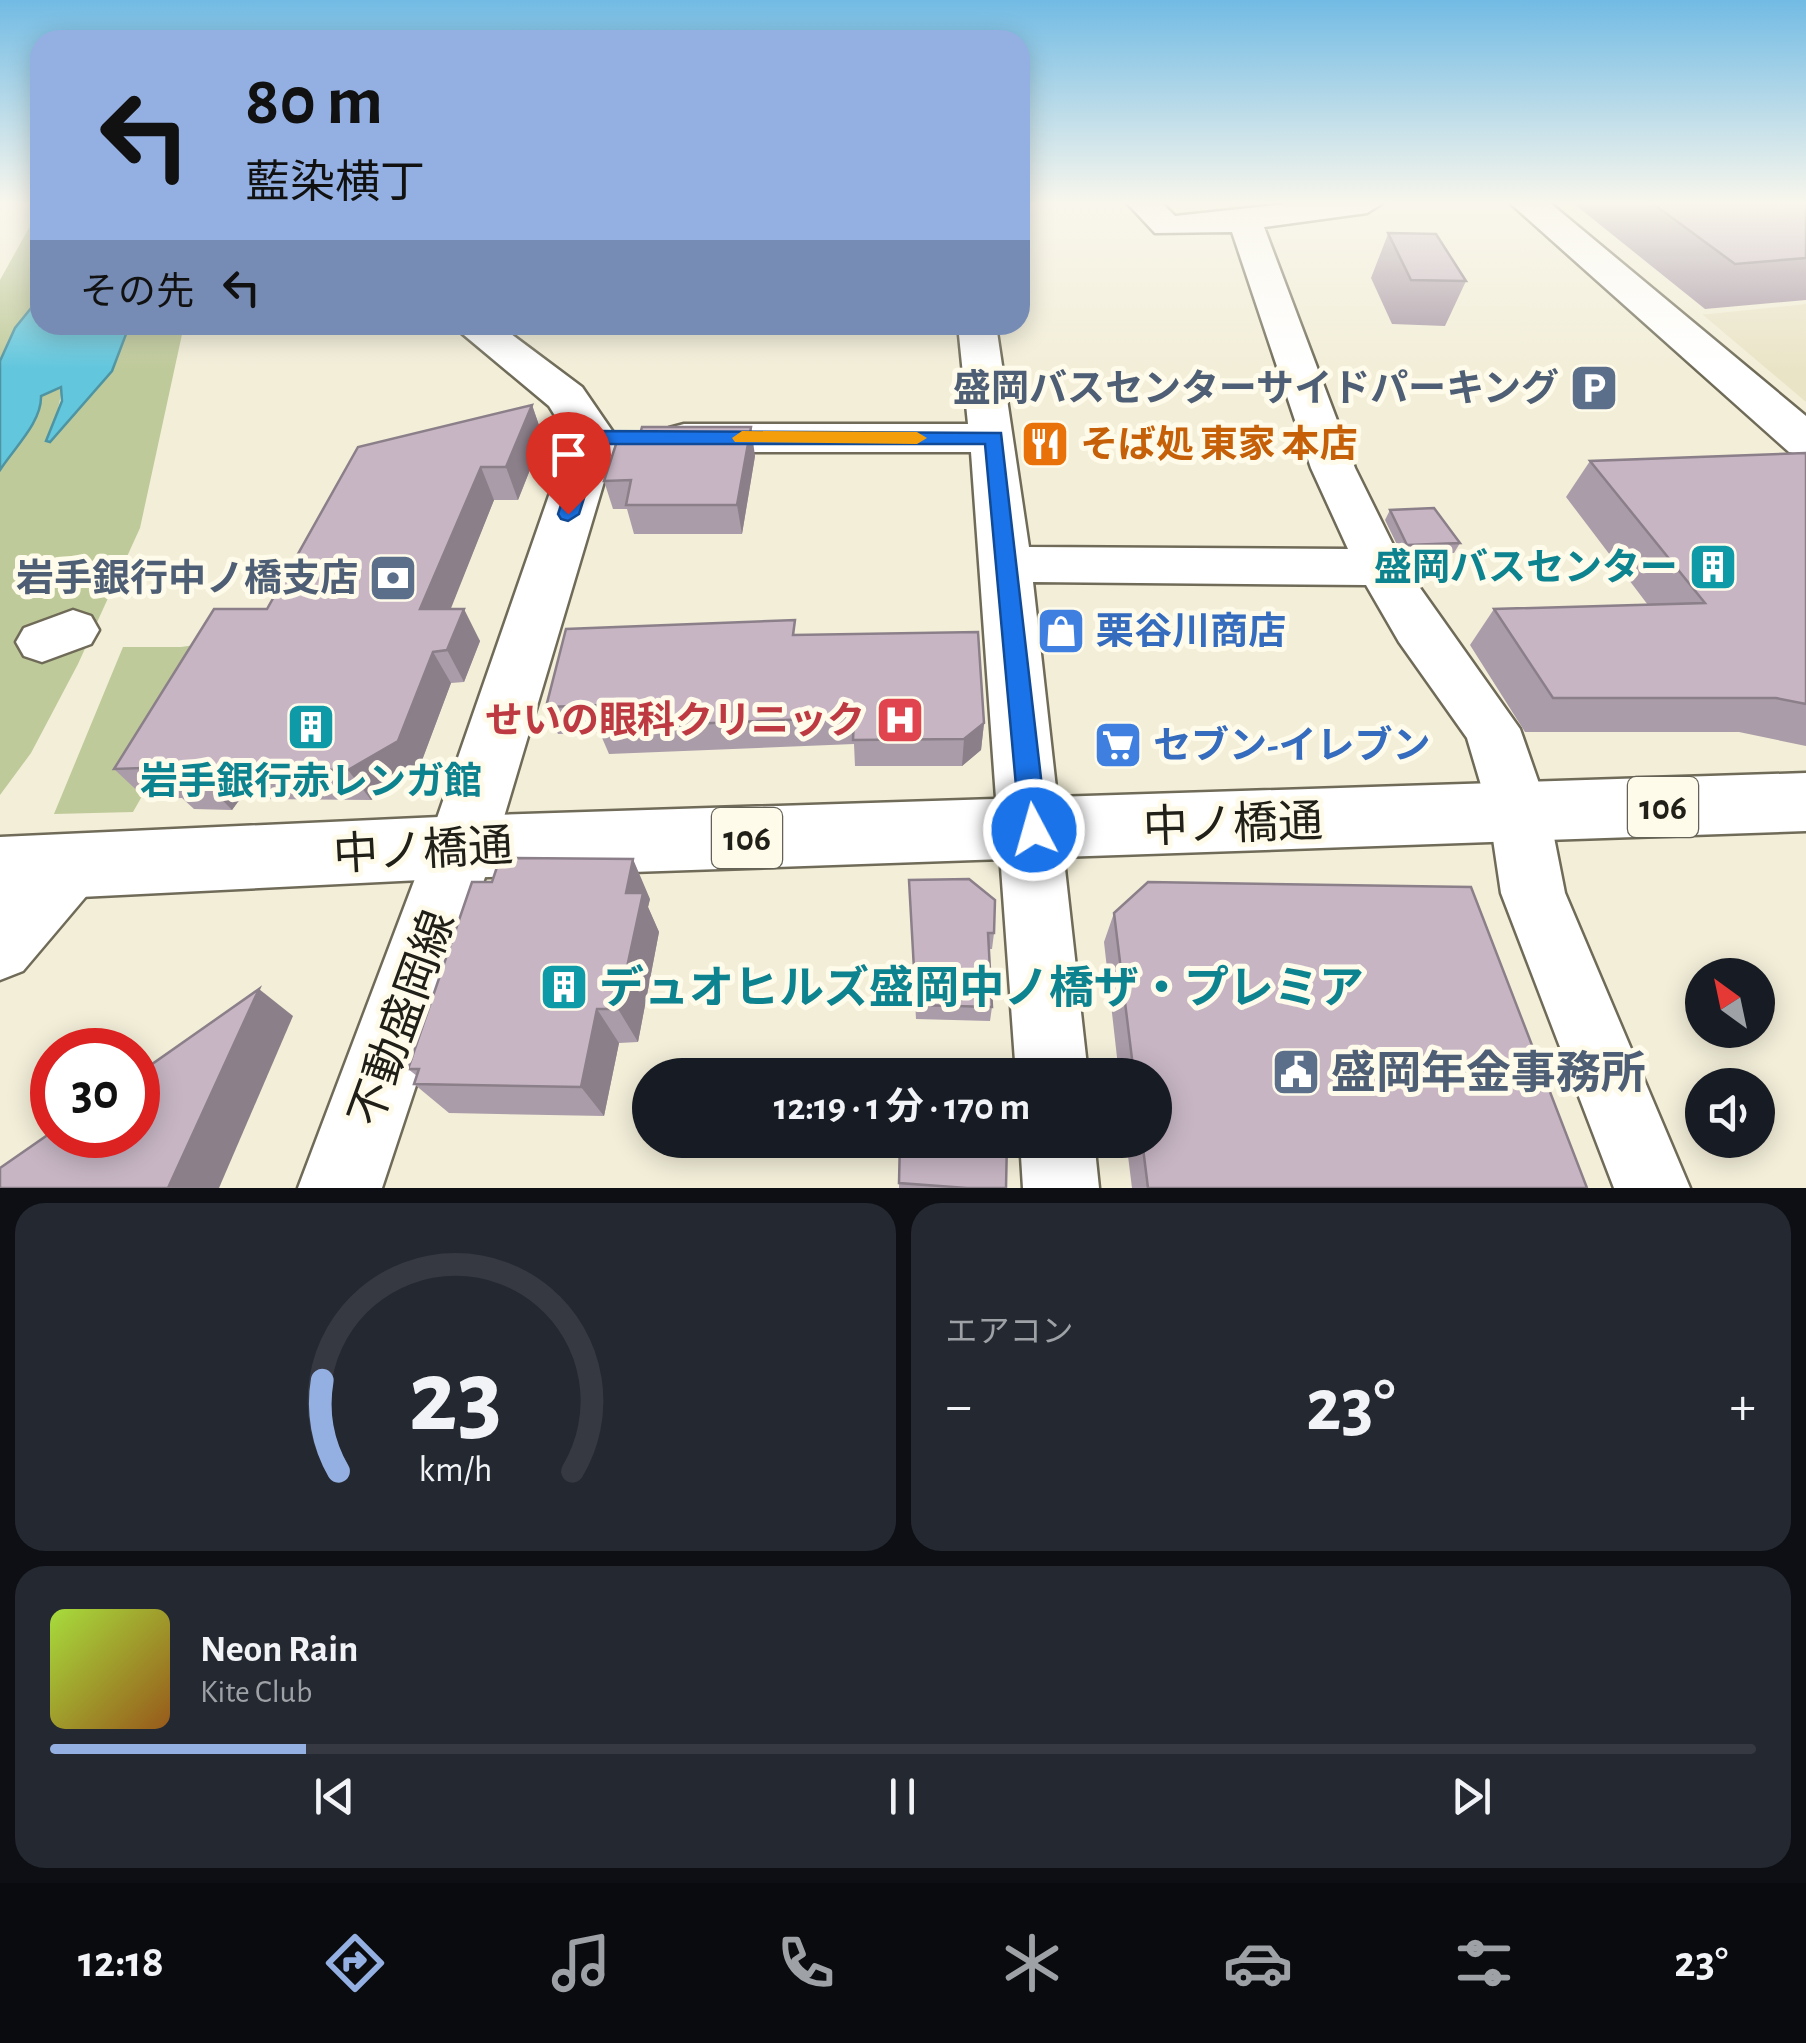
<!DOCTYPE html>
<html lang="ja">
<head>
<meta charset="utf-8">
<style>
	body { margin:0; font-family:"Alegreya Sans","Noto Sans JP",sans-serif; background:#242831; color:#f1f3f6; height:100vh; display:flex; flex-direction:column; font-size:38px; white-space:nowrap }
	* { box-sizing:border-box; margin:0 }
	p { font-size:32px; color:#9ea1a6 }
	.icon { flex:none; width:55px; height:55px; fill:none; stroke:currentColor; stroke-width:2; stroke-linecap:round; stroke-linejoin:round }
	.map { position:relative; height:1188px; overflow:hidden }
	.side { display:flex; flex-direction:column; gap:15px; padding:15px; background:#0d0f14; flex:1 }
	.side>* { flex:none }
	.top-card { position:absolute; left:30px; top:30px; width:1000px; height:305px; border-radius:30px; box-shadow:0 5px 25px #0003; background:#94b0e3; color:#111; overflow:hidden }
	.needle { width:65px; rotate:327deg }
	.fabs { position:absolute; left:1685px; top:958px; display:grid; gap:20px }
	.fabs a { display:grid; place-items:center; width:90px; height:90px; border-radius:50%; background:#171b24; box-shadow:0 5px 25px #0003; font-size:50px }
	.speed { position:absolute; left:30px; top:1028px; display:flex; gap:20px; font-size:50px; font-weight:700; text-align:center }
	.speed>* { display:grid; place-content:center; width:130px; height:130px; border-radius:50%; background:#171b24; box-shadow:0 5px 25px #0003; line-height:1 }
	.speed .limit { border:15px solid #d22; background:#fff; color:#111 }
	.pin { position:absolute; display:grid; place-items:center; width:85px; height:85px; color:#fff; margin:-102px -42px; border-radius:50% 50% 50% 0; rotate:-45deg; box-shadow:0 0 10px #0007 }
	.pin .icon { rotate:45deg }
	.me { position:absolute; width:110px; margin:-55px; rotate:354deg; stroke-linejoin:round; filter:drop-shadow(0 0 8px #0008) }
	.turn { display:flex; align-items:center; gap:35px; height:210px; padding:0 50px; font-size:45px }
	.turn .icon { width:130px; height:130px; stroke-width:2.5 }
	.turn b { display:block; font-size:70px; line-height:85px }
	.then { display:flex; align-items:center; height:95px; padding:0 50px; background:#0003; gap:20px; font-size:38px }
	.big { font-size:75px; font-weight:700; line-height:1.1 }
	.side .card { flex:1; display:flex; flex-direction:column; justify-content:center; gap:15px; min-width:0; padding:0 35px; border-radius:30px; background:#242831 }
	.side .dial { align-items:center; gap:0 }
	.dial svg { height:260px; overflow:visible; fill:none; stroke:#363941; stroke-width:7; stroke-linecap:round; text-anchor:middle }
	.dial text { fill:#f1f3f6; stroke:none }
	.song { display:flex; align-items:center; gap:30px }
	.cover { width:120px; height:120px; border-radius:15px; background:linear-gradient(135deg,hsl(80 70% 55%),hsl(30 70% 35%)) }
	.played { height:10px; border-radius:5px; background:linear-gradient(90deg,#94b0e3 15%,#363941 15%) }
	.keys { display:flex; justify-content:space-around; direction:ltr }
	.heat { display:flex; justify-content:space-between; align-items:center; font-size:55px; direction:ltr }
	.side .tiles { flex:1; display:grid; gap:15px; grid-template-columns:1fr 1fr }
	.card:last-child { grid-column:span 2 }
	.trip { position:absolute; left:632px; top:1058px; width:540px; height:100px; border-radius:50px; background:#171b24; box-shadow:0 5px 25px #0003; font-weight:700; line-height:100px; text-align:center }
	.menu { display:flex; height:160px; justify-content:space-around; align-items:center; background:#090b0e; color:#9ea1a6 }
	.menu .icon { width:70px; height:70px }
	.menu .active { color:#94b0e3 }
	.menu b { font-size:45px; color:#f1f3f6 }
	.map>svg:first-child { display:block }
</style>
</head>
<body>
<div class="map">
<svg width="1806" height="1188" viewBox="0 0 1806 1188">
	<rect width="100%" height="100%" fill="#f2eed8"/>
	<!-- built -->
	<polygon fill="#eae4c7" points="1806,304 1806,402 1702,314 1709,314"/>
	<!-- green -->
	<g fill="#bfca9a">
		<polygon points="40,208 40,297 15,328 0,361 0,280"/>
		<path d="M118,325H184L140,528L78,664L31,753L0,795V470C14,448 42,423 41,396L61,386C62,407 51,421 50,442L111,371L127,329L119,330Z"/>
		<polygon points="231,640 133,812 54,814 123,647 181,647"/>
	</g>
	<!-- water -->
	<path fill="#62c6dd" stroke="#4e94a2" stroke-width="2.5" d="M40,297V325L128,329L112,371L50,442L46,441L62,401L61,387L41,396C42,422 14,448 0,470V361L15,328Z"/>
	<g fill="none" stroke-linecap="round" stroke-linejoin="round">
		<!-- street casing -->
		<g stroke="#6f6b58" stroke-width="5">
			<g id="street">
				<polygon points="1127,203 1162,203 1175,216 1295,203 1383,203 1367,213 1264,227 1355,468 1401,561 1520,729 1549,812 1565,893 1690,1188 1614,1188 1501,893 1489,812 1467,738 1399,642 1366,585 1033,582 1088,1075 1016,1075 971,452 684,452 669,448 663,438 669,428 684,424 968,424 958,325 996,325 1029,547 1348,549 1311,468 1232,232 1155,233"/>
				<polygon points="73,610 91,616 99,630 91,644 42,662 24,656 16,642 24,628"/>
				<polygon points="72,838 94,847 103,867 94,887 23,971 0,980 0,900 50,847"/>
				<polygon points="1020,1140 1094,1140 1099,1188 1023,1188"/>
			</g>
		</g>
		<!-- secondary casing -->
		<g stroke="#6f6b58" stroke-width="5">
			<g id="secondary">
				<polygon points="1510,203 1550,203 1806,416 1806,456 1789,452"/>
				<polygon points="452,325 499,325 582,387 617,438 495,847 382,1188 298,1188 427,847 569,438 549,406"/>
			</g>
		</g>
		<!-- highway casing -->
		<g stroke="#6f6b58" stroke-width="5">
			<polygon id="highway" points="1806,773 1806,831 461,878 0,901 0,837 461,816"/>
		</g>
		<!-- street -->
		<use href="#street" fill="#fff" fill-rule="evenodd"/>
		<!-- secondary -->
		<use href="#secondary" fill="#fff" fill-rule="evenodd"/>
		<!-- highway -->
		<use href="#highway" fill="#fff" fill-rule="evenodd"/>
	</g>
	<!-- wall -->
	<g fill="#ab9ca9">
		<polygon points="1573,203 1806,203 1806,300 1705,309"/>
		<polygon points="1388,234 1466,281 1445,326 1392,324 1371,278"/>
		<polygon points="532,405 543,437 518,500 494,500 450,609 480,641 464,682 451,683 418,771 371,800 240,799 232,810 194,809 182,798 146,799 114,769"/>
		<polygon points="1806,453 1806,746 1739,732 1525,732 1470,645 1494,609 1648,605 1566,497 1590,461"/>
		<polygon points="755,456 742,534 634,534 627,509 613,509 604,481"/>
		<polygon points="1390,510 1460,543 1454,553 1402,555 1385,520"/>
		<polygon points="796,635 984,723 981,750 962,766 855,766 854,744 609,754 600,733 558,734 546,707"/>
		<polygon points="909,880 994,933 992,949 989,949 992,1007 990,1021 916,1019"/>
		<polygon points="650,899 648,907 659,932 638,1042 619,1043 604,1116 449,1113 414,1084 417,1076 408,1069"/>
		<polygon points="1114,913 1587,1188 1132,1188 1126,1140 1155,1140 1155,1075 1119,1075 1104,942"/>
		<polygon points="900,1140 1006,1188 899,1188"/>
	</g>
	<!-- shaded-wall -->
	<g fill="#8b7f89">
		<polygon points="532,405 543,437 518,500 506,467"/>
		<polygon points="751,427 755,456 742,534 737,505"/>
		<polygon points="481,467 494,500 438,641 420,609"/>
		<polygon points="464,609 480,641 464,682 447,650"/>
		<polygon points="433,652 451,683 418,771 371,800 348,770"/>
		<polygon points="984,723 981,750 962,766 964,739"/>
		<polygon points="211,769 240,799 232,810 203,780"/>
		<polygon points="633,859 650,899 648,907 659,932 638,1042 618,1009 626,893"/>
		<polygon points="259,989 293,1016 219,1188 168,1188"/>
		<polygon points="597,1009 619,1043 604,1116 581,1087"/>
	</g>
	<!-- building -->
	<g fill="#c7b5c4" stroke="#8b7f89" stroke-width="2.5">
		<polygon points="1652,203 1806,203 1806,258 1735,264"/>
		<polygon points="1388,233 1436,234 1466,281 1411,280"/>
		<polygon points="532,405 506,467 481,467 420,609 464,609 447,650 433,652 398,741 348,770 211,769 203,780 164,780 171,767 114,769 214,609 267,609 358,447"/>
		<polygon points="642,427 751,427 737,505 626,505 631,480 604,481 619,435 640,434"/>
		<polygon points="1806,453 1806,704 1776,698 1553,698 1494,609 1705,603 1590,461"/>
		<polygon points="1434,508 1460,543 1407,545 1390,510"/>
		<polygon points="795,620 793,635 978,632 984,723 964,739 853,740 854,717 598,728 603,705 546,707 566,629"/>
		<polygon points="515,858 633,859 626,893 643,893 618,1009 597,1009 581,1087 414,1084 419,1069 408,1069 472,882 492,882 497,867 512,866"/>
		<polygon points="969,879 995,900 994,933 988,933 992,1007 916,1005 909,880"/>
		<polygon points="1148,882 1471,887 1587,1188 1148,1188 1142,1140 1155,1140 1155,1075 1134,1075 1114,913"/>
		<polygon points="259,989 168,1188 0,1188 0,1168 52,1132 52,1135 138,1135 138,1074"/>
		<polygon points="900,1140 1007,1140 1006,1188 967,1188 899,1183"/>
	</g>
	<!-- sky -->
	<linearGradient id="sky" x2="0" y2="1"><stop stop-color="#72bbe4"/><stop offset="0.55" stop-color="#f9f7ed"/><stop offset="1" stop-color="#f9f7ed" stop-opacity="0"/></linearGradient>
	<rect width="1806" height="369" fill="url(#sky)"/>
	<!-- route -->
	<polygon fill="#1a73e8" stroke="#114b97" stroke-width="2.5" points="593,431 1001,433 1047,830 1043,839 1034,842 1024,839 1020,830 985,444 601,444 579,514 568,521 561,519 558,514 583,438"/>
	<!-- slow -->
	<polygon fill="#f59e0b" points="742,431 917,432 927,438 917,444 735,442 732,438"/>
	<!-- icons -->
	<defs>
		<g id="parking-square" transform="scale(2.5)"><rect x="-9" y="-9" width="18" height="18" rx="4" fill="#5c6f8a" stroke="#fffbea"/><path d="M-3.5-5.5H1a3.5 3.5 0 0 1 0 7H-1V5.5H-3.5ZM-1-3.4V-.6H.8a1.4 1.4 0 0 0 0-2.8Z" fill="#fff"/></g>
		<g id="restaurant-square" transform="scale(2.5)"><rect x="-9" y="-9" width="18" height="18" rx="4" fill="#e8710a" stroke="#fffbea"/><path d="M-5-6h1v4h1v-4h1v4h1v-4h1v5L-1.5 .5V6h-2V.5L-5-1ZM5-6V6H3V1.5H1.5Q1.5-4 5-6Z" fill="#fff"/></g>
		<g id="building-square" transform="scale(2.5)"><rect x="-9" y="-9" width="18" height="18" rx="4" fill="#0f9aa8" stroke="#fffbea"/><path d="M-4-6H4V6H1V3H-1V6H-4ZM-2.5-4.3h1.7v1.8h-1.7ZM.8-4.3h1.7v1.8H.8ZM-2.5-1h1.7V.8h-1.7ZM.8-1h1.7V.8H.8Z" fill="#fff"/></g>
		<g id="bank-square" transform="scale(2.5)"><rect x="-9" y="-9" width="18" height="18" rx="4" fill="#5c6f8a" stroke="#fffbea"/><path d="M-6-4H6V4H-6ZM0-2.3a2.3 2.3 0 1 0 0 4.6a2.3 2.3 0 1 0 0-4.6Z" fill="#fff"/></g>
		<g id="shop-square" transform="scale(2.5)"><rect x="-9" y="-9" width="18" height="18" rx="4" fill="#3f7fe0" stroke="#fffbea"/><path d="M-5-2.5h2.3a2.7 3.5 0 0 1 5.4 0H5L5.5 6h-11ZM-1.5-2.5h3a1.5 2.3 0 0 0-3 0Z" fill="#fff"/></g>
		<g id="hospital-square" transform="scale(2.5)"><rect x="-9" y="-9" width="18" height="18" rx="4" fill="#e0444e" stroke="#fffbea"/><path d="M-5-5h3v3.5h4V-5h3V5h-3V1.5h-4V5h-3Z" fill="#fff"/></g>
		<g id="supermarket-square" transform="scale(2.5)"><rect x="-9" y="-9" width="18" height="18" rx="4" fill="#3f7fe0" stroke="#fffbea"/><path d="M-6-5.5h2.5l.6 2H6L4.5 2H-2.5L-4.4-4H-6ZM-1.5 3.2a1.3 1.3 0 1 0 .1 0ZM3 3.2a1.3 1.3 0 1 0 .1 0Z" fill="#fff"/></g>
		<g id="civic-square" transform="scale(2.5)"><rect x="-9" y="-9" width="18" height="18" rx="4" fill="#5c6f8a" stroke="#fffbea"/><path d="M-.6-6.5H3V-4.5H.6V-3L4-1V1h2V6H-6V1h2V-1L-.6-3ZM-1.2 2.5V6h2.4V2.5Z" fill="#fff"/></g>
	</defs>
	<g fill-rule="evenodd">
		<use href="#parking-square" x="1594" y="388"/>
		<use href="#restaurant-square" x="1045" y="444"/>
		<use href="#building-square" x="1713" y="567"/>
		<use href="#bank-square" x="393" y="578"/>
		<use href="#shop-square" x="1061" y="631"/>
		<use href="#hospital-square" x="900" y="720"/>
		<use href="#building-square" x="311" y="727"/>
		<use href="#supermarket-square" x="1118" y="745"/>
		<use href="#building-square" x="564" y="987"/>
		<use href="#civic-square" x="1296" y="1072"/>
	</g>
	<g text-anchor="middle" stroke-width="10" stroke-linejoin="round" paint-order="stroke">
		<!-- shield labels -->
		<g fill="#fffbea" stroke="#646257" stroke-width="2.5">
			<rect x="1628" y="777" width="70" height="60" rx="8"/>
			<rect x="712" y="808" width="70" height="60" rx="8"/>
		</g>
		<g font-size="35" font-weight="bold" fill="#212018">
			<text x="1663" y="819">106</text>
			<text x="747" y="850">106</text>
		</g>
		<!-- service labels -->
		<g font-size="38" font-weight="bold" fill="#4e5e75" stroke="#fffbea" text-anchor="end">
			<text x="1559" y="401">盛岡バスセンターサイドパーキング</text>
			<text x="358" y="591">岩手銀行中ノ橋支店</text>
		</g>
		<!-- food labels -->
		<g font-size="38" font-weight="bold" fill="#c56008" stroke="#fffbea" text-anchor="start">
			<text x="1080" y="457">そば処 東家 本店</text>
		</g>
		<!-- culture labels -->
		<g font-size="38" font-weight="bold" fill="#0d838f" stroke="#fffbea" text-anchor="end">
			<text x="1678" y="580">盛岡バスセンター</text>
			<text x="311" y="794" text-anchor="middle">岩手銀行赤レンガ館</text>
		</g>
		<!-- shop labels -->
		<g font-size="38" font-weight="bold" fill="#366cbe" stroke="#fffbea" text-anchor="start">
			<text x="1096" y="644">栗谷川商店</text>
			<text x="1153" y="758">セブン-イレブン</text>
		</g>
		<!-- health labels -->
		<g font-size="38" font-weight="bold" fill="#be3a42" stroke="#fffbea" text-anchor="end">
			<text x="865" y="733">せいの眼科クリニック</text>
		</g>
		<!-- near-street labels -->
		<g font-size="45" fill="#212018" stroke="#fffbea">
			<text transform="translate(1233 823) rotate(-2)" y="16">中ノ橋通</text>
			<text transform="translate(423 849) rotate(-3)" y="16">中ノ橋通</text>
			<text transform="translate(401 1018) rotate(-70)" y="16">不動盛岡線</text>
		</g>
		<!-- near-culture labels -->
		<g font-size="45" font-weight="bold" fill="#0d838f" stroke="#fffbea" text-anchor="start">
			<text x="599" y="1003">デュオヒルズ盛岡中ノ橋ザ・プレミア</text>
		</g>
		<!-- near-service labels -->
		<g font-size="45" font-weight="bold" fill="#4e5e75" stroke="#fffbea" text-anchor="start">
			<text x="1331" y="1088">盛岡年金事務所</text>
		</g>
	</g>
</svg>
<div class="fabs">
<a><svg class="needle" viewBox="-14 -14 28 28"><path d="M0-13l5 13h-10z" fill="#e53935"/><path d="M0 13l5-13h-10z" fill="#9ea1a6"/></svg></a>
<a><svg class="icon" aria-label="sound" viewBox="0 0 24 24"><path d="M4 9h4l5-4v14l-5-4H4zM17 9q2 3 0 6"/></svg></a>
</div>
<div class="speed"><div class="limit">30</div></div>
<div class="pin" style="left:568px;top:514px;background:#d93025"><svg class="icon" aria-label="arrive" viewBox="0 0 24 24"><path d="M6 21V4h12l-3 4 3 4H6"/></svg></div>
<svg class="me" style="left:1034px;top:830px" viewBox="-20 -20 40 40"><circle r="17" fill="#1a73e8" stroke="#fff" stroke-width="3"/><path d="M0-11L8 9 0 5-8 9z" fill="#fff"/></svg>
<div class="trip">12:19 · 1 分 · 170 m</div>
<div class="top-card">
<div class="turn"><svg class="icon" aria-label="left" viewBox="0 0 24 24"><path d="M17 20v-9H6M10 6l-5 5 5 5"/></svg><div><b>80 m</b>藍染横丁</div></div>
<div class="then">その先<svg class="icon" aria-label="left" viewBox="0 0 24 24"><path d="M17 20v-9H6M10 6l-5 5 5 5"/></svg></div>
</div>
</div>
<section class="side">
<div class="tiles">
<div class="card dial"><svg viewBox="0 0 100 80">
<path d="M14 69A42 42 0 1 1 86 69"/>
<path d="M14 69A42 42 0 0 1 9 41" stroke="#94b0e3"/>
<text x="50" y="56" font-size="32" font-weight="700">23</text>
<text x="50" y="72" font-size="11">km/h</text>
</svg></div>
<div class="card"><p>エアコン</p>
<div class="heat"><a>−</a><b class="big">23°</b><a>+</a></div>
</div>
<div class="card">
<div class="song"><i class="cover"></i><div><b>Neon Rain</b><p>Kite Club</p></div></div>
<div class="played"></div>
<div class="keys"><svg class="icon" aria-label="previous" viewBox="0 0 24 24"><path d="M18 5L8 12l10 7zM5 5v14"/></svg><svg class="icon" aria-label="pause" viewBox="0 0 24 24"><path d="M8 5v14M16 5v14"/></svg><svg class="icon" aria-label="next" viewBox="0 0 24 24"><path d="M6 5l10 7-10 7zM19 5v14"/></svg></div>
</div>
</div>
</section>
<nav class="menu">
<b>12:18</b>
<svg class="icon active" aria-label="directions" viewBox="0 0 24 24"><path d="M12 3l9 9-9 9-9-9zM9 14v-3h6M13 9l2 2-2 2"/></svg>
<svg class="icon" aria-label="music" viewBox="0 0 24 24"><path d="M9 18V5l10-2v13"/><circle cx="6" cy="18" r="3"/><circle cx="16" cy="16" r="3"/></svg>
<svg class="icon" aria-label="phone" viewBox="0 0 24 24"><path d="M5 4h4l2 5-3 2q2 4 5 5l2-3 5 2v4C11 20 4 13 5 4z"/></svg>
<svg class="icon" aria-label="climate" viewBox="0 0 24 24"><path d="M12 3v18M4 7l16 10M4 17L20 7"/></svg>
<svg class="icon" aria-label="car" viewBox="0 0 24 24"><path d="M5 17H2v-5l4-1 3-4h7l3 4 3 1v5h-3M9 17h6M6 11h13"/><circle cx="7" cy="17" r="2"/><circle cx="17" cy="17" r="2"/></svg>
<svg class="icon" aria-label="filters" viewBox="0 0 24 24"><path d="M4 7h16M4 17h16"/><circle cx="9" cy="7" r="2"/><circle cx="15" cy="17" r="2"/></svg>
<b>23°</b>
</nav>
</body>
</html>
